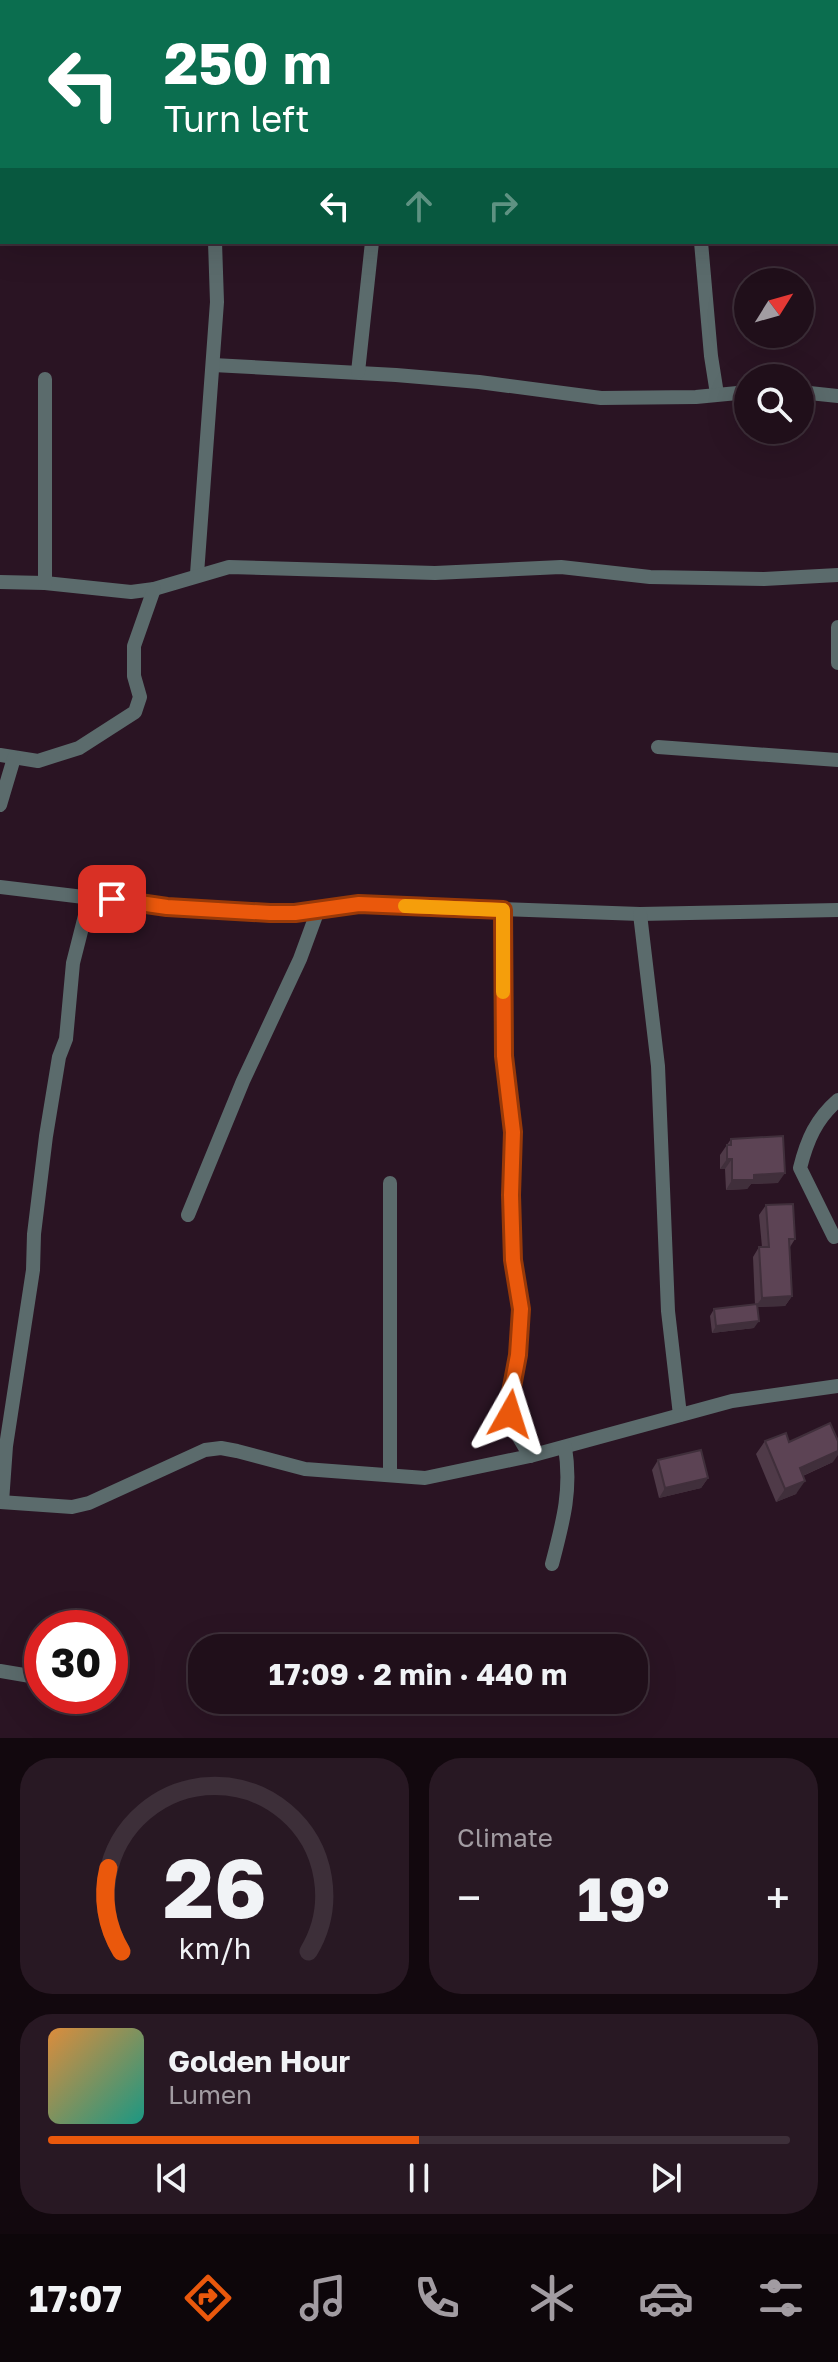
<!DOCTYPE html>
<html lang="en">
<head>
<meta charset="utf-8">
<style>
	body { margin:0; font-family:"Golos Text",sans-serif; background:#281823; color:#f1f3f6; height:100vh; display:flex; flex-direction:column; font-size:30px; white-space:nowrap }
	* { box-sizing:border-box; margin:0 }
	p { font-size:26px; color:#a29ca2 }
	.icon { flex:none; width:44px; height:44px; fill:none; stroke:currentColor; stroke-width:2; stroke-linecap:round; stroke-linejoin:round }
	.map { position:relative; height:1738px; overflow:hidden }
	.panel { display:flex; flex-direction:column; gap:20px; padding:20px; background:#12080e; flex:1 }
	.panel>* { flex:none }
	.hud { position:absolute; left:0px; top:0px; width:838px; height:244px; box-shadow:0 8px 32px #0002,0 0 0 2px #3d2f39; background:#0b6e4f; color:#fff; overflow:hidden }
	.needle { width:52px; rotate:53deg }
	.fabs { position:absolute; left:734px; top:268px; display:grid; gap:16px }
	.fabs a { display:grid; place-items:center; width:80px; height:80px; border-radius:50%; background:#200f1a; box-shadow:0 8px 32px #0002,0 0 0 2px #3d2f39; font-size:40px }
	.speed { position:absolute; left:24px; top:1610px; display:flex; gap:16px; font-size:40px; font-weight:700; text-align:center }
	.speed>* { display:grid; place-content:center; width:104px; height:104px; border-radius:50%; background:#200f1a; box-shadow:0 8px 32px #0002,0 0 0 2px #3d2f39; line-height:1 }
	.speed .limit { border:12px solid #d22; background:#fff; color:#111 }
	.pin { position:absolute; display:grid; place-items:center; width:68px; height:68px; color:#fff; margin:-34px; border-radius:16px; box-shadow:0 4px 12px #0006 }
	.me { position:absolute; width:88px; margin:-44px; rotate:6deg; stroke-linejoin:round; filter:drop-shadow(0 0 6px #0008) }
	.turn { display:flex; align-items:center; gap:28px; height:168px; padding:0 32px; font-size:36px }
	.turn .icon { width:104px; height:104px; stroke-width:2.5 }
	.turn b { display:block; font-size:56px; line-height:68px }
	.lanes { display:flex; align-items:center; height:76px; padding:0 32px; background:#0003; justify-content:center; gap:40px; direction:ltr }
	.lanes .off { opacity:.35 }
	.big { font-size:60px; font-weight:700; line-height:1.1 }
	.panel .card { flex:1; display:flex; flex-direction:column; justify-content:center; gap:12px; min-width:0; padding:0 28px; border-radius:32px; background:#281823 }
	.panel .dial { align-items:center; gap:0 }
	.dial svg { height:208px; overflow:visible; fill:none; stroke:#3d2f39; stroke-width:7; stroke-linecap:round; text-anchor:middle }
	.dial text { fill:#f1f3f6; stroke:none }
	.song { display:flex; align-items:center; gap:24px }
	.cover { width:96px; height:96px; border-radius:12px; background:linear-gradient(135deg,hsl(30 70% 55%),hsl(170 70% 35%)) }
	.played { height:8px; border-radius:4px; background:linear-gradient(90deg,#ea580c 50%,#3d2f39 50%) }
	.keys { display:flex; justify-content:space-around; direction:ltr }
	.heat { display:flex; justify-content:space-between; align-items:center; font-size:44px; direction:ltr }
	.panel .tiles { flex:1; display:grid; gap:20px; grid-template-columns:1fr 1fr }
	.card:last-child { grid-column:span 2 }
	.trip { position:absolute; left:188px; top:1634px; width:460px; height:80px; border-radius:32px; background:#200f1a; box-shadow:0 8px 32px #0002,0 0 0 2px #3d2f39; font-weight:700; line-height:80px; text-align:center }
	.tab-bar { display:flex; height:128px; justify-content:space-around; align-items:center; background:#0d060a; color:#a29ca2 }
	.tab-bar .icon { width:56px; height:56px }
	.tab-bar .selected { color:#ea580c }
	.tab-bar b { font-size:36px; color:#f1f3f6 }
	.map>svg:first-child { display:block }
</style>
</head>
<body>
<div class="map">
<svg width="838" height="1738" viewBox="0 0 838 1738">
	<rect width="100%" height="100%" fill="#2a1423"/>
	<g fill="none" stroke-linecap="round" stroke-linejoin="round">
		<!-- minor -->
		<g stroke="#5b6b6c" stroke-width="14">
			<polyline points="710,0 710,2"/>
			<polyline points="104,2 106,0"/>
			<polyline points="0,72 2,70"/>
			<polyline points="836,75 838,75"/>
			<polyline points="701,242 711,356 717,394"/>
			<polyline points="213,365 396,375 479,382 601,398 696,397 748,392"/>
			<polyline points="358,372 372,242"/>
			<polyline points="800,392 838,396"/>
			<polyline points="197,574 217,302 215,242"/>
			<polyline points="0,582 45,583 131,592 154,589 229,567 435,573 561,567 650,577 764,579 838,575"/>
			<polyline points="45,583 45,379"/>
			<polyline points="838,627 838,663"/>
			<polyline points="658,747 838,760"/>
			<polyline points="0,755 38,761 79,748 135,712 140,697 134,676 134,646 154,589"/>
			<polyline points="0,805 14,758"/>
			<polyline points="0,887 167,907 245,912 295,913 359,904 640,914 838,910"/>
			<polyline points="503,910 503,1034 513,1132 511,1195 513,1260 522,1327 509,1403 514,1429 530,1456"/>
			<polyline points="640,914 658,1066 668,1311 680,1415"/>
			<polyline points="188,1215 243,1081 300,959 318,910"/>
			<path d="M834,1237L800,1168C807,1140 816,1119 838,1100"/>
			<polyline points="390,1474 390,1183"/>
			<polyline points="0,1502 72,1507 89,1503 205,1450 221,1448 237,1451 305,1469 425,1478 530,1456 732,1401 838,1386"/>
			<polyline points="2,1502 6,1446 33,1270 34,1234 46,1136 59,1057 66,1039 73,963 90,896"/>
			<path d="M552,1564C563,1522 572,1490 565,1447"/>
			<polyline points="0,1671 42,1678"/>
		</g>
	</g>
	<!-- wall -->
	<g fill="#4f3a48">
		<polygon points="731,1139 778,1183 751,1184 747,1189 726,1190 725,1169 720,1169 720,1155"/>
		<polygon points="766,1205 795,1239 790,1247 792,1296 785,1306 757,1307 754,1328 712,1333 710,1316 714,1309 755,1305 753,1257 759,1247 762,1247 759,1215"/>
		<polygon points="765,1441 789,1442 833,1462 803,1476 796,1494 776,1502 756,1454"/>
		<polygon points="658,1460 708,1478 701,1488 659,1498 652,1470"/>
	</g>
	<!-- shaded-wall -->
	<g fill="#402f3b">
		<polygon points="727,1159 732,1159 725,1169 720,1169"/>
		<polygon points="785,1173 778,1183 751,1184 747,1189 726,1190 732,1180 754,1175"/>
		<polygon points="792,1296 785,1306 755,1307 762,1298"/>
		<polygon points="759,1321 754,1328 712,1333 716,1326"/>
		<polygon points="838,1451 838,1455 833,1462 791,1481 800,1468"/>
		<polygon points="708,1478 701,1488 659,1498 665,1488"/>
		<polygon points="805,1481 796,1494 776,1502 785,1489"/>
	</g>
	<!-- building -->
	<g fill="#5c4354" stroke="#402f3b" stroke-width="2">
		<polygon points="783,1136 785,1173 754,1175 754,1180 732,1180 732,1159 727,1159 727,1145 731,1145 731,1139"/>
		<polygon points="793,1204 795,1239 789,1239 792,1296 762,1298 759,1247 769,1247 766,1205"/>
		<polygon points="757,1304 759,1321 716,1326 714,1309"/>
		<polygon points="830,1423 838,1441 838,1451 800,1468 805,1481 785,1489 765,1441 786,1433 789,1442"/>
		<polygon points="701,1450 708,1478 665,1488 658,1460"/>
	</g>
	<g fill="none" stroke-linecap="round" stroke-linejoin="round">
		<!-- route casing -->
		<g stroke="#983908" stroke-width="20">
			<polyline id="route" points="112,899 167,907 270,913 295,913 359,904 503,910 504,1056 513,1132 511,1195 513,1260 521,1309 518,1355 509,1403 510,1414"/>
		</g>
		<!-- route -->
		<use href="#route" stroke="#ea580c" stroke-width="14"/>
		<!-- slow -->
		<polyline stroke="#f59e0b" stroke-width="14" points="405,906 503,910 503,992"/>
	</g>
</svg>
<div class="fabs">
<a><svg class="needle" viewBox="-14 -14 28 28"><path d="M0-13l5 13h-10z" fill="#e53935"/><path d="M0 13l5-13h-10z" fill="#a29ca2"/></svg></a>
<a><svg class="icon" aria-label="search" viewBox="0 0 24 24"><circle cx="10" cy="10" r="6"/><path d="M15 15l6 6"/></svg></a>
</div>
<div class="speed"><div class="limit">30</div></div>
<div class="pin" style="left:112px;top:899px;background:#d93025"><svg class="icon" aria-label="arrive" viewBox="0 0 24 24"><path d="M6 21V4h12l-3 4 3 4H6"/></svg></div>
<svg class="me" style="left:510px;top:1414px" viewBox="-20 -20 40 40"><path d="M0-17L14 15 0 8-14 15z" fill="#ea580c" stroke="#fff" stroke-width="4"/></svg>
<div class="trip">17:09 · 2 min · 440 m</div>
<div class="hud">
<div class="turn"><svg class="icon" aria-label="left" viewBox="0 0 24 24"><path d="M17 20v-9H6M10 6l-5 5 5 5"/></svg><div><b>250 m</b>Turn left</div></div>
<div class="lanes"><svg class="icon" aria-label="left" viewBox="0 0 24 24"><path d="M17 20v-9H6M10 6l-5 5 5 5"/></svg><svg class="icon off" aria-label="ahead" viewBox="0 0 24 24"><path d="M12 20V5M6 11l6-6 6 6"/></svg><svg class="icon off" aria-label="right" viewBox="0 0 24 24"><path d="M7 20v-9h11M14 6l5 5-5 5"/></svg></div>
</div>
</div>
<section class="panel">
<div class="tiles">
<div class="card dial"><svg viewBox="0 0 100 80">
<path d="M14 69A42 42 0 1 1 86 69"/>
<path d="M14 69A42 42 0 0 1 9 37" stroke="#ea580c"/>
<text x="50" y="56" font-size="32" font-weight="700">26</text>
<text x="50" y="72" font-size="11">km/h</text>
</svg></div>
<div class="card"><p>Climate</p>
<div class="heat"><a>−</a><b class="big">19°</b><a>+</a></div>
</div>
<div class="card">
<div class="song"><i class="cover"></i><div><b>Golden Hour</b><p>Lumen</p></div></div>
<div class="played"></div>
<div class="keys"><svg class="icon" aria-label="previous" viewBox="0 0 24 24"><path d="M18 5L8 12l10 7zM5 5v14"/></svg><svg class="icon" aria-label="pause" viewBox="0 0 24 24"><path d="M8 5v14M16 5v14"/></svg><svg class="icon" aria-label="next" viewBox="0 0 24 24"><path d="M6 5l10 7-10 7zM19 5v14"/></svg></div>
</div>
</div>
</section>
<nav class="tab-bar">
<b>17:07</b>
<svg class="icon selected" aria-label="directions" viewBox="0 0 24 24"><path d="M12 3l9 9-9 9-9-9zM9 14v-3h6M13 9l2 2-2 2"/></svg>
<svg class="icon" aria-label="music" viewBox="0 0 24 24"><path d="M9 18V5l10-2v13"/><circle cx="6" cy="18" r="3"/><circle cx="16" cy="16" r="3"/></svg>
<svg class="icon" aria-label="phone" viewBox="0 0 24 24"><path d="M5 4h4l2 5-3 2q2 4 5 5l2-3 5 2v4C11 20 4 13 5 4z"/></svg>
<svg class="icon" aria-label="climate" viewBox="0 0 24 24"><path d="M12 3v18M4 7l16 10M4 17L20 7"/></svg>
<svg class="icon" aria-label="car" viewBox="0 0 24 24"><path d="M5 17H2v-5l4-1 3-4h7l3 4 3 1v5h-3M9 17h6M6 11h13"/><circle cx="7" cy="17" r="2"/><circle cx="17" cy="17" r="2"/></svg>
<svg class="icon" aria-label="filters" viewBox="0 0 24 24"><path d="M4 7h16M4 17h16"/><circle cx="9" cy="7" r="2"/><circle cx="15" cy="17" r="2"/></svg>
</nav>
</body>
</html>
